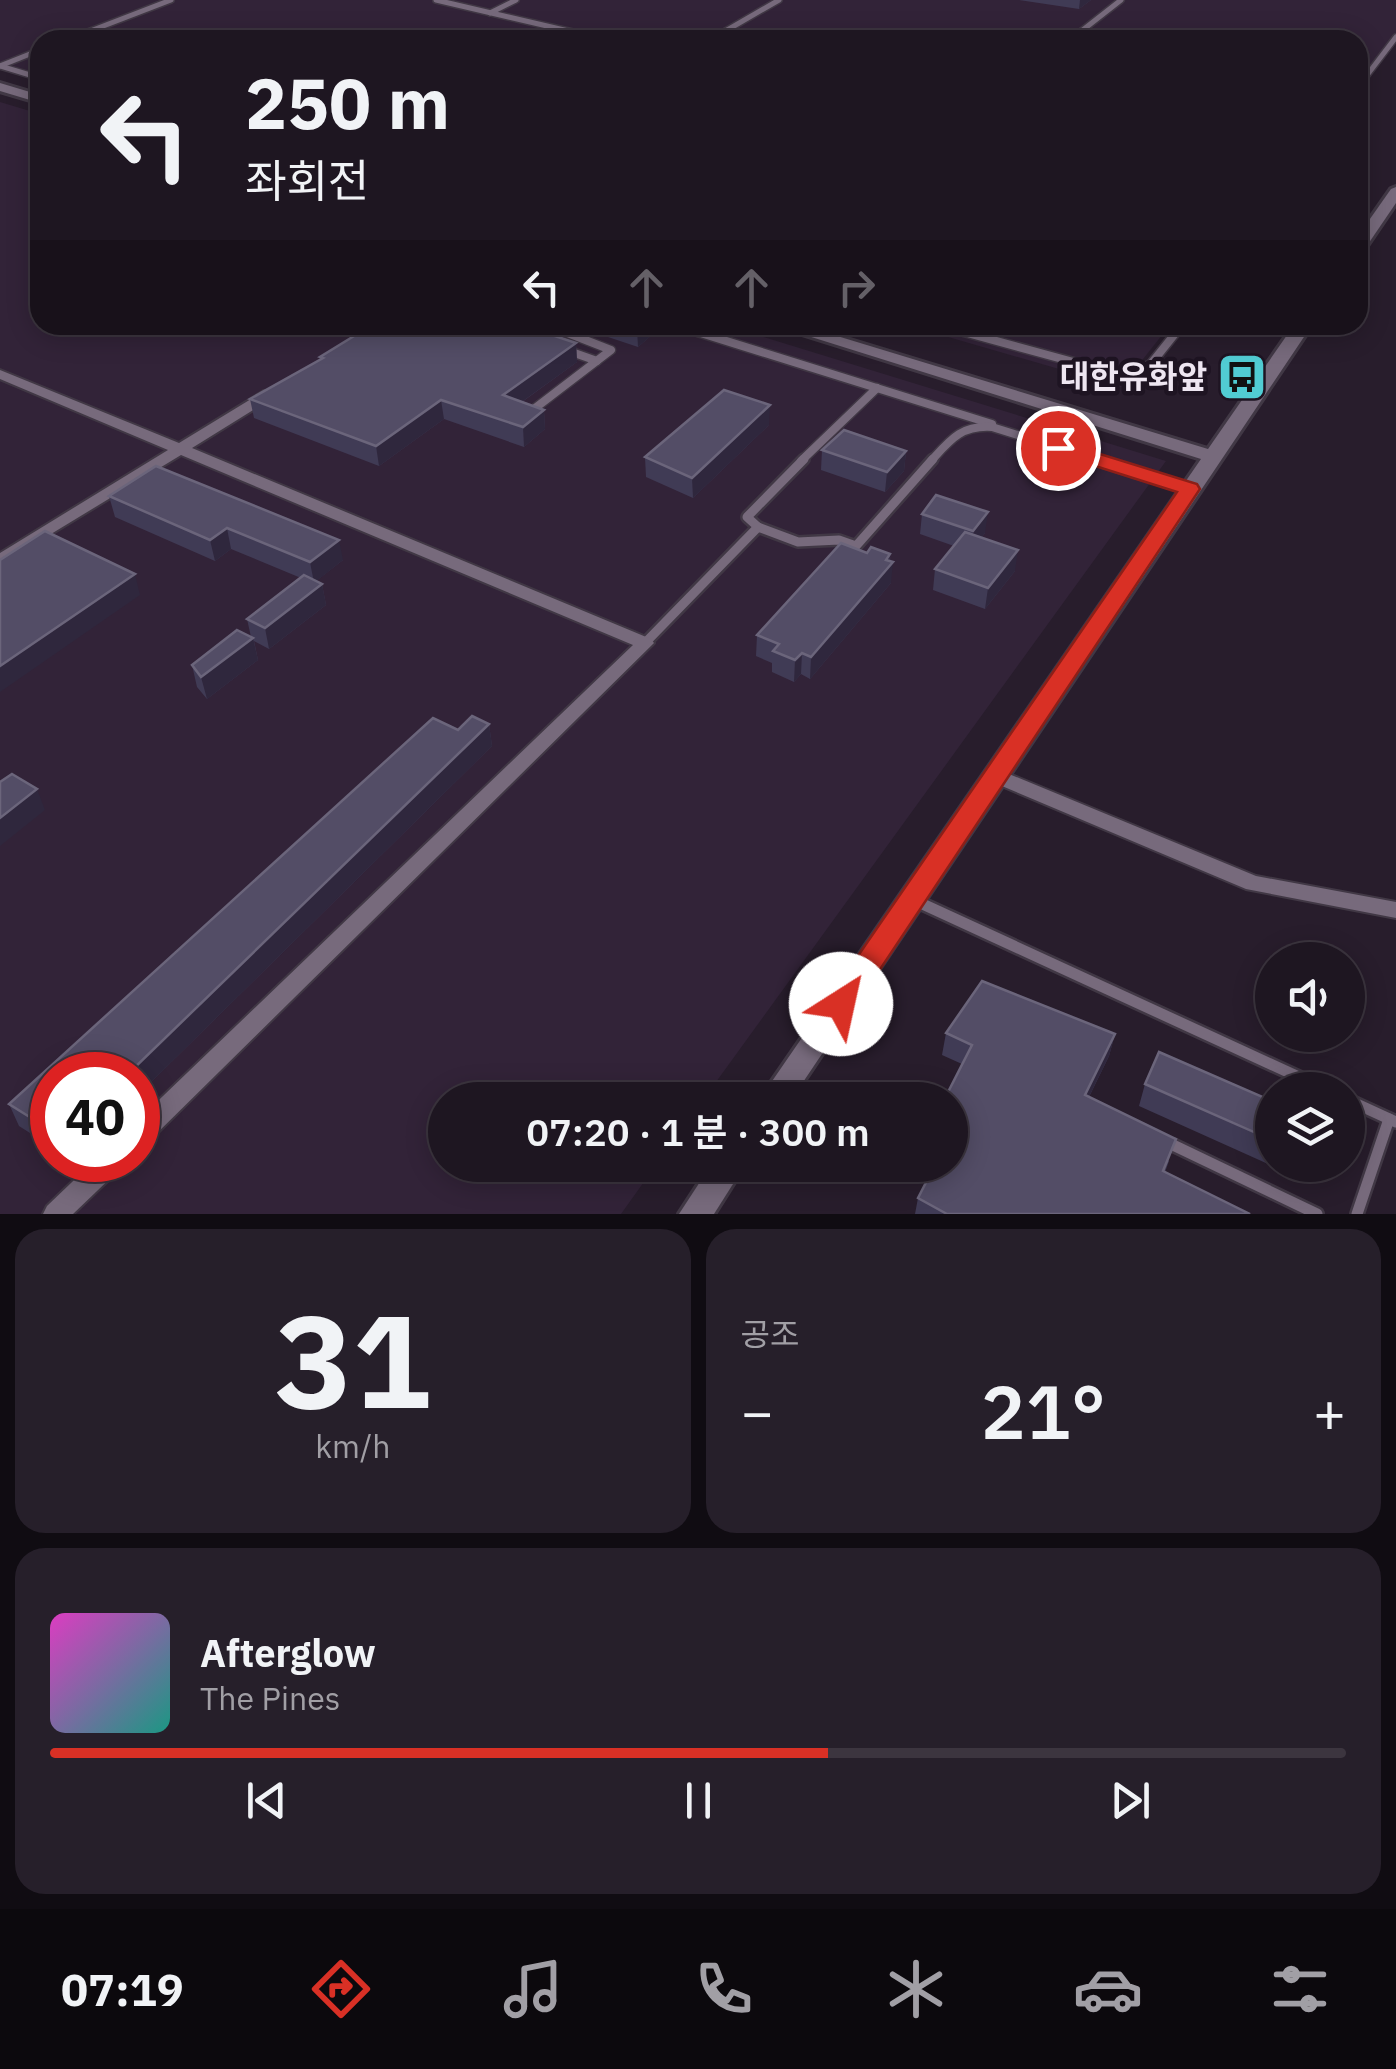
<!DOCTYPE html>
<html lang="ko">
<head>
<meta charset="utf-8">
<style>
	body { margin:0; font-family:"IBM Plex Sans","Noto Sans KR",sans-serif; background:#261f2a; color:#f1f3f6; height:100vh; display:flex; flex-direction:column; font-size:38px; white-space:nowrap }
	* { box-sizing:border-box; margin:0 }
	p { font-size:32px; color:#a19fa5 }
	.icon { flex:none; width:55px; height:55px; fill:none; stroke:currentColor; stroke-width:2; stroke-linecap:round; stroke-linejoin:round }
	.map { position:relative; height:1214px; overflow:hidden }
	.panel { display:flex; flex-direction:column; gap:15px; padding:15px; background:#100c12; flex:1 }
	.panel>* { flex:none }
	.hud { position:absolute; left:30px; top:30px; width:1338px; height:305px; border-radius:30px; box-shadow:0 5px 25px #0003,0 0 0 2px #3c353f; background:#1e1621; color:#f1f3f6; overflow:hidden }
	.controls { position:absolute; left:1255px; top:942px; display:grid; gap:20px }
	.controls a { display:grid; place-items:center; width:110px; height:110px; border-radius:50%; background:#1e1621; box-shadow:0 5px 25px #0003,0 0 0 2px #3c353f; font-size:50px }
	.speed { position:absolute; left:30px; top:1052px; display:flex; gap:20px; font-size:50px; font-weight:700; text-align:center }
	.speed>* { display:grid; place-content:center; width:130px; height:130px; border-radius:50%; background:#1e1621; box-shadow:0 5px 25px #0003,0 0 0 2px #3c353f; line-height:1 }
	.speed .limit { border:15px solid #d22; background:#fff; color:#111 }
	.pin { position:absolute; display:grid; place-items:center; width:85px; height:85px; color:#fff; margin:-42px; border:5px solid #fff; border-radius:50%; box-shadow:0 2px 10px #0007 }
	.me { position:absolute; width:110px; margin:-55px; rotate:35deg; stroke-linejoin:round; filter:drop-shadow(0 0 8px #0008) }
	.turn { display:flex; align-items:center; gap:35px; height:210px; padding:0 50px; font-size:45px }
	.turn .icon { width:130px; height:130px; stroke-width:2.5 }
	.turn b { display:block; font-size:70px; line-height:85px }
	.lanes { display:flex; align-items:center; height:95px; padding:0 50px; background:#0003; justify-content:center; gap:50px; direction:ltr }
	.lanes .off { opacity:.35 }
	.big { font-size:75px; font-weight:600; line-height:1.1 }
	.panel .widget { flex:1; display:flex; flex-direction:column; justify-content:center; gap:15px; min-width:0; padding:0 35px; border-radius:30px; background:#261f2a }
	.panel .dial { align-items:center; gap:0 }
	.dial b { font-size:130px; line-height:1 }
	.song { display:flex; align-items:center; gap:30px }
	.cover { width:120px; height:120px; border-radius:15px; background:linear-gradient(135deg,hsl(310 70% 55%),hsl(170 70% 35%)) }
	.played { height:10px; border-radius:5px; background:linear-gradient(90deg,#d93025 60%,#3c353f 60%) }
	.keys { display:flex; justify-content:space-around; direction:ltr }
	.heat { display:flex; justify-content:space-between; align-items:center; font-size:55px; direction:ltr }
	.panel .tiles { flex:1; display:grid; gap:15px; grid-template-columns:1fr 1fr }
	.widget:last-child { grid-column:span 2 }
	.trip { position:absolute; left:428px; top:1082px; width:540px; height:100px; border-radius:50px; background:#1e1621; box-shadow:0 5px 25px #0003,0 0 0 2px #3c353f; font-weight:600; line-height:100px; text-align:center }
	.dock { display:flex; height:160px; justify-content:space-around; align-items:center; background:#0c090d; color:#a19fa5 }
	.dock .icon { width:70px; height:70px }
	.dock .active { color:#d93025 }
	.dock b { font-size:45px; color:#f1f3f6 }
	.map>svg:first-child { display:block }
</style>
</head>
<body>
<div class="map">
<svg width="1396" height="1214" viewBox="0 0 1396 1214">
	<rect width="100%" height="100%" fill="#281d2c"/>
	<!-- built -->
	<g fill="#322338" fill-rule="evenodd">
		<polygon points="0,0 1396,0 1396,37 1358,87 1358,40 40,40 40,74 0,63"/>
		<path d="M0,102L40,114V325H725L1166,461L703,1100H445V1165H656L621,1214H0ZM52,1075H138V1160H52Z"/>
		<polygon points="907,325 1170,325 1121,387"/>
	</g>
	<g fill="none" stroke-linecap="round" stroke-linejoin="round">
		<!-- service-far3 casing -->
		<g stroke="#413845" stroke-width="8">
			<g id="service-far3">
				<polyline points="436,0 607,40"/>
				<polyline points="490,13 516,0"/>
				<polyline points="67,40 171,0"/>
				<polyline points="710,40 779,0"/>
				<polyline points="1070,40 1121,0"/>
				<polyline points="0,66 40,50"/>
				<polyline points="0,66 40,78"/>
				<polyline points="1358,87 1396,37"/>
			</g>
		</g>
		<!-- service-far2 casing -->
		<g stroke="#413845" stroke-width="11">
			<g id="service-far2">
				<polyline points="675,325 992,424"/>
				<polyline points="938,325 1121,375 1150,365 1182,325"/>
				<polyline points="566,350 597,361"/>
				<polyline points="530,412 611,350 547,325"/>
				<polyline points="801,461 877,388"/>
				<path d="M931,461C950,440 961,425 992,427L1101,461"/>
			</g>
		</g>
		<!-- service-far1 casing -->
		<g stroke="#413845" stroke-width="14">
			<g id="service-far1">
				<polyline points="1093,459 1189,489"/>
				<polyline points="758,527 747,517 804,459"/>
				<polyline points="645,643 758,527 798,542 839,540 856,546 933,459"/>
			</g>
		</g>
		<!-- service casing -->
		<g stroke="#413845" stroke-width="16">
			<g id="service">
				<polyline points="916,901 1327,1090"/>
				<polyline points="1348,1100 1396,1122"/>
				<polyline points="1173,1145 1317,1214"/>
				<polyline points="1357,1214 1389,1119"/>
			</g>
		</g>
		<!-- minor casing -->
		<g stroke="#413845" stroke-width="4">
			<g id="minor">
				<polygon points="0,370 179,443 264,391 274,391 274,397 192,448 651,639 654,643 147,1143 138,1146 138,1120 633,645 181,455 0,565 0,553 168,450 0,379"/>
				<polygon points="997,769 1256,876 1396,902 1396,918 1246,889 990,781 987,776 990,771"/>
				<polygon points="95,1160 124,1160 121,1168 73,1214 43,1214 47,1206"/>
			</g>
		</g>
		<!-- tertiary casing -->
		<g stroke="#413845" stroke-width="6">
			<g id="tertiary">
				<polygon points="0,83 40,95 40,103 0,91"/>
				<polygon points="1396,187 1396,203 1364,250 1358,252 1358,236 1391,189"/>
				<polygon points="773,325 801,325 1208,449 1294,325 1312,325 791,1100 759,1100 1201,459"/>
				<polygon points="711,1165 745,1165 714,1214 679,1214"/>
			</g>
		</g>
		<!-- service-far3 -->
		<use href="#service-far3" stroke="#776a7c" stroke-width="5"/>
		<!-- service-far2 -->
		<use href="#service-far2" stroke="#776a7c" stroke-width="8"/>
		<!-- service-far1 -->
		<use href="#service-far1" stroke="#776a7c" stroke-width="9"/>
		<!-- service -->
		<use href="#service" stroke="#776a7c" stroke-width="11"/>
		<!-- minor -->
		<use href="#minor" fill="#776a7c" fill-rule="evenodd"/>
		<!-- tertiary -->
		<use href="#tertiary" fill="#776a7c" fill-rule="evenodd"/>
	</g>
	<!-- wall -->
	<g fill="#403b55">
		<polygon points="1019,0 1091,0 1079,9"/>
		<polygon points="40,150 40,170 38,170 34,153"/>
		<polygon points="572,325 653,325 653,334 638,347"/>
		<polygon points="576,343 577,362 522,402 544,410 545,429 524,447 444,419 379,466 254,418 250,399 321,359 320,357"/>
		<polygon points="769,425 693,498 646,477 645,457"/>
		<polygon points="822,450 906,451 904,471 885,492 821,470"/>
		<polygon points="109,496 343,560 316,581 322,584 326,605 269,649 254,641 258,660 207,699 197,687 192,665 251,637 247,619 301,578 231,549 215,561 115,517"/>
		<polygon points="922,514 985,533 982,537 1015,571 985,609 933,590 935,569 954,546 920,534"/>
		<polygon points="867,553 890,554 891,583 810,679 801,674 794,682 772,672 772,663 756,656 757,635"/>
		<polygon points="489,724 492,746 138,1095 138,1075 52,1075 52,1147 19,1126 9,1104 458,730"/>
		<polygon points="946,1033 1115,1034 1109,1056 1089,1097 1169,1161 1165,1172 1250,1214 915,1214 918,1198 950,1165 962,1064 942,1055"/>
		<polygon points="1145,1084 1272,1101 1272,1165 1281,1165 1279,1169 1139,1106"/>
	</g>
	<!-- shaded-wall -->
	<g fill="#2f273d">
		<polygon points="1080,0 1091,0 1079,9"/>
		<polygon points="641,325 653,325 653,334 638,347 637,328"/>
		<polygon points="576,343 577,362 505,414 503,395"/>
		<polygon points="441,400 444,419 379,466 376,446"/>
		<polygon points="770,405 769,425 693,498 692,478"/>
		<polygon points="544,410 545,429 524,447 523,427"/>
		<polygon points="906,451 904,471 885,492 887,472"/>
		<polygon points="988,512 985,533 971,552 973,531"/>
		<polygon points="227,528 231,549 215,561 210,540"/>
		<polygon points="339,540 343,560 314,583 310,562"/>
		<polygon points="1018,550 1015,571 985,609 988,588"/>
		<polygon points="890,554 889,567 893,562 891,583 810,679 811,657"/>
		<polygon points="135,574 140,595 0,692 0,666"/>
		<polygon points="322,584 326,605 269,649 265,628"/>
		<polygon points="253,638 258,660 207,699 201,677"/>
		<polygon points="802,653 801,674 794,682 795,660"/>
		<polygon points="489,724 492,746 138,1095 138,1075 127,1075"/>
		<polygon points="37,789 45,810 0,846 0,818"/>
		<polygon points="1115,1034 1109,1056 1079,1117 1085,1095"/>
	</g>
	<!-- building -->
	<g fill="#534d66" stroke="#6b657b" stroke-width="2.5">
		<polygon points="372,325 522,325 576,343 503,395 544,410 523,427 441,400 376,446 250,399 323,358 320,357"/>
		<polygon points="724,390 770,405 692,478 645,457"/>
		<polygon points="844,430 906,451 887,472 822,450"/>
		<polygon points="156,466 339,540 310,562 227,528 210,540 109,496"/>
		<polygon points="936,495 988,512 973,531 922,514"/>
		<polygon points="45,531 135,574 0,666 0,560"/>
		<polygon points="965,532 1018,550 988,588 935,569"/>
		<polygon points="841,543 867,553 871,547 890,554 886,560 893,562 811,657 802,653 795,660 773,651 779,644 757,635"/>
		<polygon points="304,575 322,584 265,628 247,619"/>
		<polygon points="237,630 253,638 201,677 192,665"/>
		<polygon points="472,716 489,724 127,1075 52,1075 52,1131 9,1104 433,718 458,730"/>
		<polygon points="12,774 37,789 0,818 0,782"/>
		<polygon points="982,981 1115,1034 1085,1095 1176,1139 1163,1171 1250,1214 947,1214 918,1198 935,1165 950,1165 950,1100 944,1100 972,1045 946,1033"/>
		<polygon points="1159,1052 1272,1101 1272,1140 1145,1084"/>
	</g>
	<!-- route -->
	<polygon fill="#d93025" stroke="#8d1f18" stroke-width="2.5" points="1058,441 1197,484 1200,489 851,1013 841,1016 831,1013 826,1004 831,995 1177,492 1051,452 1048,448"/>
	<!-- icons -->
	<defs>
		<g id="bus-square" transform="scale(2.5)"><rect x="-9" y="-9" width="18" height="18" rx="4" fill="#51ccd3" stroke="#1e1422"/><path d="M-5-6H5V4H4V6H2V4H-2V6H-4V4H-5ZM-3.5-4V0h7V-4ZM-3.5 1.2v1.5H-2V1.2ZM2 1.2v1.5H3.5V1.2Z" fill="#111"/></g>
	</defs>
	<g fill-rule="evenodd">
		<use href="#bus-square" x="1242" y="377"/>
	</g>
	<g text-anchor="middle" stroke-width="9" stroke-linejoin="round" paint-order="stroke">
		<!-- poi labels -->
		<g font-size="32" font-weight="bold" fill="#eee6f1" stroke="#1e1422" text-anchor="end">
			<text x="1207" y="388">대한유화앞</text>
		</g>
	</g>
</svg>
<div class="controls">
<a><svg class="icon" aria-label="sound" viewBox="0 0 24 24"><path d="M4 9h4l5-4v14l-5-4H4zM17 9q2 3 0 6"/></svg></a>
<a><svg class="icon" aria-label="layers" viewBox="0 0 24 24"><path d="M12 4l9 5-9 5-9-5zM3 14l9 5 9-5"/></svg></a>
</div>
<div class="speed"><div class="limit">40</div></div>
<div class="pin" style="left:1058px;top:448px;background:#d93025"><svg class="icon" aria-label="arrive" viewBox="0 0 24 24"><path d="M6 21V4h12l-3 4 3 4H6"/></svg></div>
<svg class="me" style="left:841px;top:1004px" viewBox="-20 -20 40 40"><circle r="19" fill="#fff"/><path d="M0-13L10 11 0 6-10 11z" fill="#d93025"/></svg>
<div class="trip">07:20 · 1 분 · 300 m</div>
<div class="hud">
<div class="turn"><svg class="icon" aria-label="left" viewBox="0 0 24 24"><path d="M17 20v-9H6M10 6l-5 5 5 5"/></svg><div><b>250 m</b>좌회전</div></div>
<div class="lanes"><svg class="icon" aria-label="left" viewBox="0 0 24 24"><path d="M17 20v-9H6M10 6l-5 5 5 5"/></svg><svg class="icon off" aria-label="ahead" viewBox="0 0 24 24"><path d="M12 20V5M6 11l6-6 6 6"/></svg><svg class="icon off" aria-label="ahead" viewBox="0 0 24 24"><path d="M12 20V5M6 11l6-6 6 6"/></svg><svg class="icon off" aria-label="right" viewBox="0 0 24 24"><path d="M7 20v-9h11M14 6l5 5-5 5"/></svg></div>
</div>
</div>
<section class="panel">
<div class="tiles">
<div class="widget dial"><b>31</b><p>km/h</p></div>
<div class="widget"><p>공조</p>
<div class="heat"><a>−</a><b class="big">21°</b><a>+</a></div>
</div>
<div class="widget">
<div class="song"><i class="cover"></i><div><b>Afterglow</b><p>The Pines</p></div></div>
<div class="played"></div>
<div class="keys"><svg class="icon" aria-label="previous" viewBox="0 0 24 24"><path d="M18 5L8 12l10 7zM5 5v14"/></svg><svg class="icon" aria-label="pause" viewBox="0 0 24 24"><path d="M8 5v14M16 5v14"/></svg><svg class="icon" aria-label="next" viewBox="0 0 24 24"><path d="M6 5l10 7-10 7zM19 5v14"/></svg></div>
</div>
</div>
</section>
<nav class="dock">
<b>07:19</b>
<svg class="icon active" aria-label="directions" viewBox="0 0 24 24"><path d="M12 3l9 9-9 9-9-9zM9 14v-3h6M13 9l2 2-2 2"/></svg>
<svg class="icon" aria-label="music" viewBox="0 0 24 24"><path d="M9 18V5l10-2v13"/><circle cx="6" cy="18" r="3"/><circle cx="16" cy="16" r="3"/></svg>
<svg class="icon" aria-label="phone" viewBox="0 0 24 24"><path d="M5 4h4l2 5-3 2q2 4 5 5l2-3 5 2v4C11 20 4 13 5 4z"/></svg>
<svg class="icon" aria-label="climate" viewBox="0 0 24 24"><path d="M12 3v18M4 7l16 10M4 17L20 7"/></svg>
<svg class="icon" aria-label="car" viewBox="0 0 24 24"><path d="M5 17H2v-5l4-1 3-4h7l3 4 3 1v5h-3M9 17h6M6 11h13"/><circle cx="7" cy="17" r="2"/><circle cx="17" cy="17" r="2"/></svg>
<svg class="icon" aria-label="filters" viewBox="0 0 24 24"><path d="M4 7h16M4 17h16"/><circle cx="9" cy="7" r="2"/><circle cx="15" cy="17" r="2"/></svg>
</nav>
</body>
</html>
